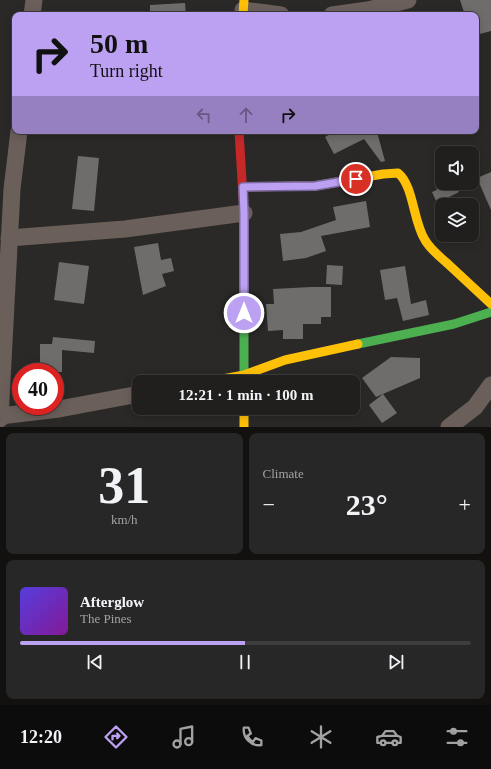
<!DOCTYPE html>
<html lang="en">
<head>
<meta charset="utf-8">
<style>
	body { margin:0; font-family:Georgia,serif; background:#282727; color:#f1f3f6; height:100vh; display:flex; flex-direction:column; font-size:15px; white-space:nowrap }
	* { box-sizing:border-box; margin:0 }
	p { font-size:13px; color:#a2a2a4 }
	.icon { flex:none; width:22px; height:22px; fill:none; stroke:currentColor; stroke-width:2; stroke-linecap:round; stroke-linejoin:round }
	.map { position:relative; height:427px; overflow:hidden }
	.panel { display:flex; flex-direction:column; gap:6px; padding:6px; background:#121110; flex:1 }
	.panel>* { flex:none }
	.top-card { position:absolute; left:12px; top:12px; width:467px; height:122px; border-radius:8px; box-shadow:0 2px 10px #0003,0 0 0 1px #3d3d3c; background:#bca0f2; color:#111; overflow:hidden }
	.controls { position:absolute; left:435px; top:146px; display:grid; gap:8px }
	.controls a { display:grid; place-items:center; width:44px; height:44px; border-radius:8px; background:#201f1e; box-shadow:0 2px 10px #0003,0 0 0 1px #3d3d3c; font-size:20px }
	.speed { position:absolute; left:12px; top:363px; display:flex; gap:8px; font-size:20px; font-weight:700; text-align:center }
	.speed>* { display:grid; place-content:center; width:52px; height:52px; border-radius:50%; background:#201f1e; box-shadow:0 2px 10px #0003,0 0 0 1px #3d3d3c; line-height:1 }
	.speed .limit { border:6px solid #d22; background:#fff; color:#111 }
	.pin { position:absolute; display:grid; place-items:center; width:34px; height:34px; color:#fff; margin:-17px; border:2px solid #fff; border-radius:50%; box-shadow:0 1px 4px #0007 }
	.me { position:absolute; width:44px; margin:-22px; rotate:0deg; stroke-linejoin:round; filter:drop-shadow(0 0 3px #0008) }
	.turn { display:flex; align-items:center; gap:14px; height:84px; padding:0 12px; font-size:18px }
	.turn .icon { width:52px; height:52px; stroke-width:2.5 }
	.turn b { display:block; font-size:28px; line-height:34px }
	.lanes { display:flex; align-items:center; height:38px; padding:0 12px; background:#0003; justify-content:center; gap:20px; direction:ltr }
	.lanes .off { opacity:.35 }
	.big { font-size:30px; font-weight:700; line-height:1.1 }
	.panel .card { flex:1; display:flex; flex-direction:column; justify-content:center; gap:6px; min-width:0; padding:0 14px; border-radius:8px; background:#282727 }
	.panel .dial { align-items:center; gap:0 }
	.dial b { font-size:52px; line-height:1 }
	.song { display:flex; align-items:center; gap:12px }
	.cover { width:48px; height:48px; border-radius:6px; background:linear-gradient(135deg,hsl(250 70% 55%),hsl(290 70% 35%)) }
	.played { height:4px; border-radius:2px; background:linear-gradient(90deg,#bca0f2 50%,#3d3d3c 50%) }
	.keys { display:flex; justify-content:space-around; direction:ltr }
	.heat { display:flex; justify-content:space-between; align-items:center; font-size:22px; direction:ltr }
	.panel .tiles { flex:1; display:grid; gap:6px; grid-template-columns:1fr 1fr }
	.card:last-child { grid-column:span 2 }
	.trip { position:absolute; left:132px; top:375px; width:228px; height:40px; border-radius:8px; background:#201f1e; box-shadow:0 2px 10px #0003,0 0 0 1px #3d3d3c; font-weight:700; line-height:40px; text-align:center }
	.tab-bar { display:flex; height:64px; justify-content:space-around; align-items:center; background:#0d0c0c; color:#a2a2a4 }
	.tab-bar .icon { width:28px; height:28px }
	.tab-bar .selected { color:#bca0f2 }
	.tab-bar b { font-size:18px; color:#f1f3f6 }
	.map>svg:first-child { display:block }
</style>
</head>
<body>
<div class="map">
<svg width="491" height="427" viewBox="0 0 491 427">
	<rect width="100%" height="100%" fill="#2a2928"/>
	<!-- building -->
	<g fill="#6e6d6c">
		<polygon points="460,0 491,0 491,31 476,35 476,15 465,15"/>
		<polygon points="185,3 186,15 150,15 150,5"/>
		<polygon points="336,131 379,131 377,132 385,161 381,162 364,139 334,154 325,137"/>
		<polygon points="78,156 99,158 94,211 72,209"/>
		<polygon points="491,172 491,210 477,178"/>
		<polygon points="434,183 455,183 459,192 449,197 453,205 438,205 432,192 437,190"/>
		<polygon points="366,201 370,227 321,236 326,251 306,258 283,261 280,234 301,232 336,220 333,207"/>
		<polygon points="158,243 161,260 171,258 174,271 162,274 166,286 143,295 134,247"/>
		<polygon points="59,262 89,266 84,304 54,300"/>
		<polygon points="327,265 343,266 342,285 326,284"/>
		<polygon points="405,266 411,304 426,300 429,315 403,321 397,298 385,300 380,270"/>
		<polygon points="311,287 331,287 331,317 321,317 321,324 303,324 303,339 283,339 283,330 268,331 266,304 274,304 273,289"/>
		<polygon points="53,337 95,341 94,353 62,350 62,372 40,372 40,344 52,344"/>
		<polygon points="391,357 420,358 420,378 376,397 362,378"/>
		<polygon points="383,394 397,413 382,423 369,405"/>
	</g>
	<g fill="none" stroke-linecap="round" stroke-linejoin="round">
		<!-- street -->
		<g stroke="#6b5f5a" stroke-width="17">
			<polyline points="243,10 281,15"/>
			<polyline points="32,15 34,0"/>
			<polyline points="332,15 368,10 408,0"/>
			<polyline points="9,238 125,229 244,213"/>
			<polyline points="0,416 59,409 139,394"/>
			<polyline points="0,419 12,189 19,131"/>
			<polyline points="449,427 475,407 491,385"/>
		</g>
		<!-- fast -->
		<g stroke="#4caf50" stroke-width="9">
			<polyline points="244,301 244,382"/>
			<polyline points="358,344 454,324 491,312"/>
		</g>
		<!-- slow -->
		<g stroke="#ffc107" stroke-width="9">
			<polyline points="243,15 244,0"/>
			<path d="M243,187L315,186L383,174L398,173C414,186 413,222 425,240C430,249 440,257 448,264C463,278 477,291 491,304"/>
			<polyline points="206,382 244,375 285,360 358,344"/>
			<polyline points="244,408 244,427"/>
		</g>
		<!-- jam -->
		<polyline stroke="#c62828" stroke-width="9" points="239,131 244,213 244,301"/>
	</g>
	<g fill="none" stroke-linecap="round" stroke-linejoin="round">
		<!-- route casing -->
		<g stroke="#7a689d" stroke-width="10">
			<polyline id="route" points="244,313 244,213 243,187 315,186 356,179"/>
		</g>
		<!-- route -->
		<use href="#route" stroke="#bca0f2" stroke-width="7"/>
	</g>
</svg>
<div class="controls">
<a><svg class="icon" aria-label="sound" viewBox="0 0 24 24"><path d="M4 9h4l5-4v14l-5-4H4zM17 9q2 3 0 6"/></svg></a>
<a><svg class="icon" aria-label="layers" viewBox="0 0 24 24"><path d="M12 4l9 5-9 5-9-5zM3 14l9 5 9-5"/></svg></a>
</div>
<div class="speed"><div class="limit">40</div></div>
<div class="pin" style="left:356px;top:179px;background:#d93025"><svg class="icon" aria-label="arrive" viewBox="0 0 24 24"><path d="M6 21V4h12l-3 4 3 4H6"/></svg></div>
<svg class="me" style="left:244px;top:313px" viewBox="-20 -20 40 40"><circle r="17" fill="#bca0f2" stroke="#fff" stroke-width="3"/><path d="M0-11L8 9 0 5-8 9z" fill="#fff"/></svg>
<div class="trip">12:21 · 1 min · 100 m</div>
<div class="top-card">
<div class="turn"><svg class="icon" aria-label="right" viewBox="0 0 24 24"><path d="M7 20v-9h11M14 6l5 5-5 5"/></svg><div><b>50 m</b>Turn right</div></div>
<div class="lanes"><svg class="icon off" aria-label="left" viewBox="0 0 24 24"><path d="M17 20v-9H6M10 6l-5 5 5 5"/></svg><svg class="icon off" aria-label="ahead" viewBox="0 0 24 24"><path d="M12 20V5M6 11l6-6 6 6"/></svg><svg class="icon" aria-label="right" viewBox="0 0 24 24"><path d="M7 20v-9h11M14 6l5 5-5 5"/></svg></div>
</div>
</div>
<section class="panel">
<div class="tiles">
<div class="card dial"><b>31</b><p>km/h</p></div>
<div class="card"><p>Climate</p>
<div class="heat"><a>−</a><b class="big">23°</b><a>+</a></div>
</div>
<div class="card">
<div class="song"><i class="cover"></i><div><b>Afterglow</b><p>The Pines</p></div></div>
<div class="played"></div>
<div class="keys"><svg class="icon" aria-label="previous" viewBox="0 0 24 24"><path d="M18 5L8 12l10 7zM5 5v14"/></svg><svg class="icon" aria-label="pause" viewBox="0 0 24 24"><path d="M8 5v14M16 5v14"/></svg><svg class="icon" aria-label="next" viewBox="0 0 24 24"><path d="M6 5l10 7-10 7zM19 5v14"/></svg></div>
</div>
</div>
</section>
<nav class="tab-bar">
<b>12:20</b>
<svg class="icon selected" aria-label="directions" viewBox="0 0 24 24"><path d="M12 3l9 9-9 9-9-9zM9 14v-3h6M13 9l2 2-2 2"/></svg>
<svg class="icon" aria-label="music" viewBox="0 0 24 24"><path d="M9 18V5l10-2v13"/><circle cx="6" cy="18" r="3"/><circle cx="16" cy="16" r="3"/></svg>
<svg class="icon" aria-label="phone" viewBox="0 0 24 24"><path d="M5 4h4l2 5-3 2q2 4 5 5l2-3 5 2v4C11 20 4 13 5 4z"/></svg>
<svg class="icon" aria-label="climate" viewBox="0 0 24 24"><path d="M12 3v18M4 7l16 10M4 17L20 7"/></svg>
<svg class="icon" aria-label="car" viewBox="0 0 24 24"><path d="M5 17H2v-5l4-1 3-4h7l3 4 3 1v5h-3M9 17h6M6 11h13"/><circle cx="7" cy="17" r="2"/><circle cx="17" cy="17" r="2"/></svg>
<svg class="icon" aria-label="filters" viewBox="0 0 24 24"><path d="M4 7h16M4 17h16"/><circle cx="9" cy="7" r="2"/><circle cx="15" cy="17" r="2"/></svg>
</nav>
</body>
</html>
